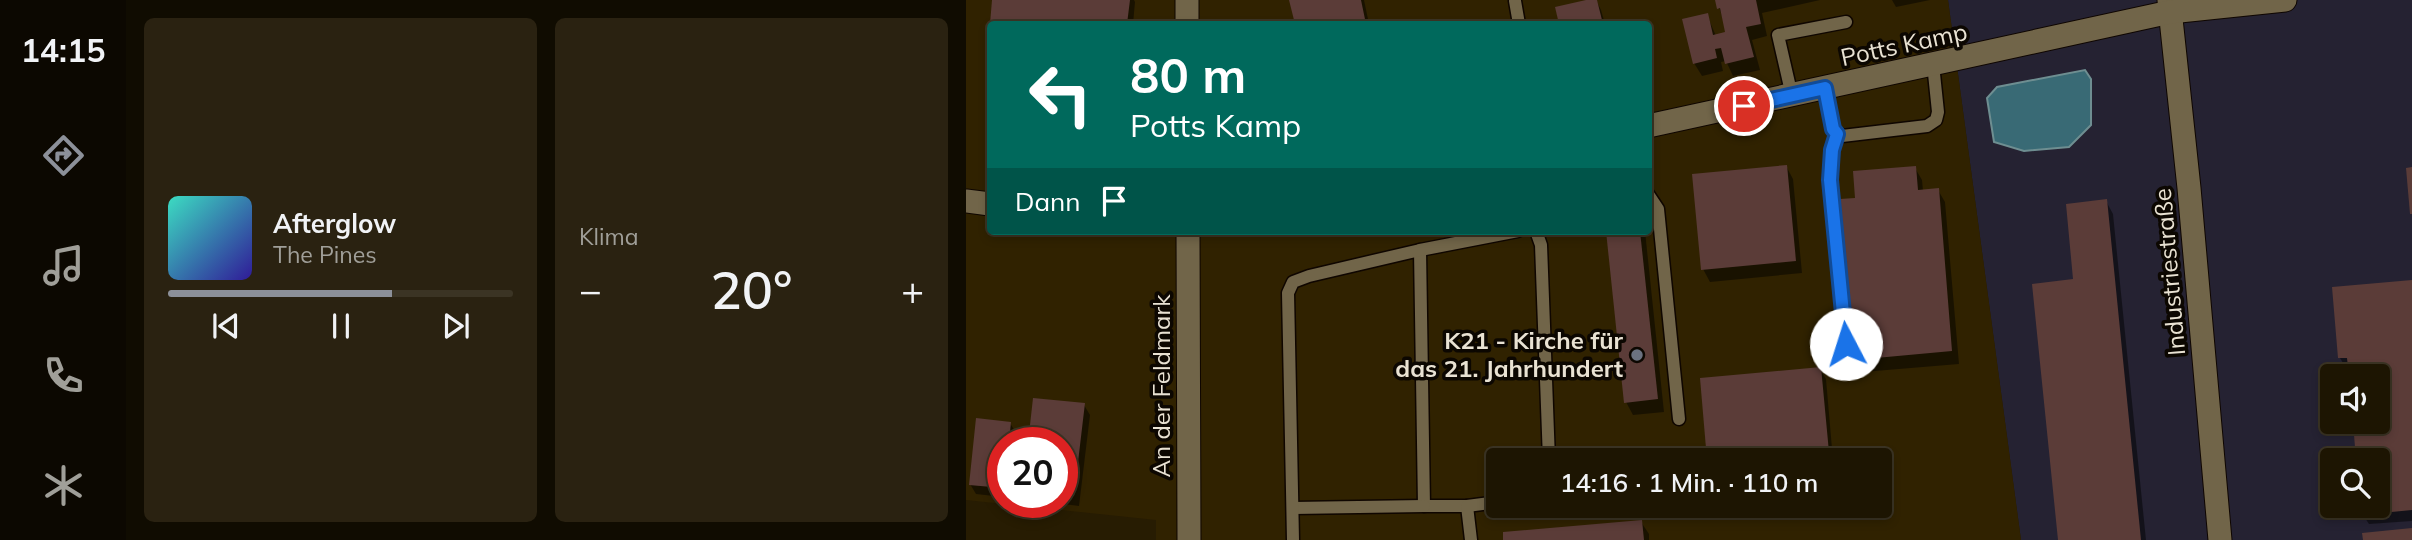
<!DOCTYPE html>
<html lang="de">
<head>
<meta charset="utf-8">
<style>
	body { margin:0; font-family:Mulish,sans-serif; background:#2a2211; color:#f1f3f6; height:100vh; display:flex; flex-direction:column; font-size:26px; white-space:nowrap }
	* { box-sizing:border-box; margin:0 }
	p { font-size:23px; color:#a09f99 }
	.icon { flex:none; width:38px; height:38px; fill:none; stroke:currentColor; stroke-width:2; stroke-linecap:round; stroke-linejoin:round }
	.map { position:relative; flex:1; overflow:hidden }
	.side { display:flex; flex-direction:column; gap:18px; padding:18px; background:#100c01; width:840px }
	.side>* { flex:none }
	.top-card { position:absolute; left:21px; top:21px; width:665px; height:214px; border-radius:7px; box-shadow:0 4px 10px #0003,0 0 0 2px #3b3424; background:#00695c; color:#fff; overflow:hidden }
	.buttons { position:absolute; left:1354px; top:364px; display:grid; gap:14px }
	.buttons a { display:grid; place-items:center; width:70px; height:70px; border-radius:7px; background:#1d1502; box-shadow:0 4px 10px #0003,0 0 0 2px #3b3424; font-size:35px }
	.speed { position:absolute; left:21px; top:427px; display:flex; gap:14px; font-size:35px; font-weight:700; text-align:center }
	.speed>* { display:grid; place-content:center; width:91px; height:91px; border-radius:50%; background:#1d1502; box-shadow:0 4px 10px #0003,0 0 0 2px #3b3424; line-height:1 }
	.speed .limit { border:10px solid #d22; background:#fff; color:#111 }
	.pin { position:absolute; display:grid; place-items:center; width:60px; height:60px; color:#fff; margin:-30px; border:4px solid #fff; border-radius:50%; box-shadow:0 2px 7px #0007 }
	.me { position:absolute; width:77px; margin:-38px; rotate:355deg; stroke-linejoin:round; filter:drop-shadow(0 0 5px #0008) }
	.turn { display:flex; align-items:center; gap:24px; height:147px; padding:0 28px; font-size:32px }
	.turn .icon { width:91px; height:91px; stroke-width:2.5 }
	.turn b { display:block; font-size:49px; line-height:60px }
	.then { display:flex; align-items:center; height:66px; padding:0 28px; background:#0003; gap:14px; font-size:26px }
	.big { font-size:52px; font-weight:600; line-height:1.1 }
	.side .card { flex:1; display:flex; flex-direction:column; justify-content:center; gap:10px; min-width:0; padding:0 24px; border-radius:10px; background:#2a2211 }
	.song { display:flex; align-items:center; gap:21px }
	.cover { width:84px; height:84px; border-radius:10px; background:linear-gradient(135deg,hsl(170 70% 55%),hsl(250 70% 35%)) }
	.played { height:7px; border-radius:4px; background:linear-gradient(90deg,#8c9099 65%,#3b3424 65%) }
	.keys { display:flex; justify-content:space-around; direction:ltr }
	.heat { display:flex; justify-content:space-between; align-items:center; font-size:38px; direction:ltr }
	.side .tiles { flex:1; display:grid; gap:18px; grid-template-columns:repeat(2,1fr) }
	.trip { position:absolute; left:520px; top:448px; width:406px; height:70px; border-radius:7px; background:#1d1502; box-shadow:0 4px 10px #0003,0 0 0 2px #3b3424; font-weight:600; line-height:70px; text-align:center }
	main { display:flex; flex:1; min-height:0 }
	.tabs { display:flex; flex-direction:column; width:126px; justify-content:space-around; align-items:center; background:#0c0801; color:#a09f99 }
	.tabs .icon { width:49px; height:49px }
	.tabs .current { color:#8c9099 }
	.tabs b { font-size:32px; color:#f1f3f6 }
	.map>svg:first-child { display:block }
</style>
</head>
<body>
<main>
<nav class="tabs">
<b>14:15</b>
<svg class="icon current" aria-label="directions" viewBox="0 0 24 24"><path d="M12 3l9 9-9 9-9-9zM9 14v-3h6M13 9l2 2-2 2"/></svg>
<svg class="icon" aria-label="music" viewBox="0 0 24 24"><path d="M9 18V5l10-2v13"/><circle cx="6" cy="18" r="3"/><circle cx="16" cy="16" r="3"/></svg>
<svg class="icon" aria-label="phone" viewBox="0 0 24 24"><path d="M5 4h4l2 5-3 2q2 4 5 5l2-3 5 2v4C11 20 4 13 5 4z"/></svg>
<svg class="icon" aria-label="climate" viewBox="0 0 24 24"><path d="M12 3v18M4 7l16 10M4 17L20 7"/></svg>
</nav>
<section class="side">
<div class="tiles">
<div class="card">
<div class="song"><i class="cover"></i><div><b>Afterglow</b><p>The Pines</p></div></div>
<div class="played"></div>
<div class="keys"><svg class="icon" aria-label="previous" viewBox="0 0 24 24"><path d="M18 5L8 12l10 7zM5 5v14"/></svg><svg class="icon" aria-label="pause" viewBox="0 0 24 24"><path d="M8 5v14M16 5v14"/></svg><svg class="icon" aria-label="next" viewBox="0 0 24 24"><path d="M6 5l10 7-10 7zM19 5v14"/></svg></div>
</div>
<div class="card"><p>Klima</p>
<div class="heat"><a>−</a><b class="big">20°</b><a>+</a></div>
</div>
</div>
</section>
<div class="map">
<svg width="1446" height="540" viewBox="0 0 1446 540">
	<rect width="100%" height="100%" fill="#271c02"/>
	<!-- commercial -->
	<path fill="#252232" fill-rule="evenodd" d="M982,0H1446V540H1055ZM1367,376H1412V422H1367ZM1367,460H1412V506H1367Z"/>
	<!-- built -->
	<path fill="#302200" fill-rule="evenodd" d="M0,0H982L1055,540H190V520L0,500ZM24,24H682V231H24ZM37,443H96V502H37ZM532,460H914V506H532Z"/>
	<!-- water -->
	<polygon fill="#396a75" stroke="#6e8e91" stroke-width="2" points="1119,70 1125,79 1125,125 1103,147 1058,151 1028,142 1021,98 1031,87"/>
	<!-- shadow -->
	<g fill="#0007">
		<polygon points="28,0 168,0 169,2 167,24 25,24"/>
		<polygon points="325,0 398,0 403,24 331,24"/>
		<polygon points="630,0 635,10 639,24 595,24 591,9"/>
		<polygon points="751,0 854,0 796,13 801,36 786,40 794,70 767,76 760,61 755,62 757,71 736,76 728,63 741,15 750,36 761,33"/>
		<polygon points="926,0 964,0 930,7"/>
		<polygon points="820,166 827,179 836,273 744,282 737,269"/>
		<polygon points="949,168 956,180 957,191 972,190 979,202 993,364 897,372 890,360"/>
		<polygon points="1140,201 1147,214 1180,540 1094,540 1109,281"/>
		<polygon points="642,231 679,231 698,412 667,415 660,402"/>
		<polygon points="1446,282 1446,521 1403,524 1397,515 1396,506 1412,506 1412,460 1392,460 1389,422 1412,422 1412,376 1385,376 1384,367 1380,368 1374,358"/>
		<polygon points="854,369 860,379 867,460 743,460 736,379"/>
		<polygon points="118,405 124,415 113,506 83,502 96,502 96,443"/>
		<polygon points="44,423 50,433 49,443 37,443 37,497 10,494 4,484"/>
		<polygon points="675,522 683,534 683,540 539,540"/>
	</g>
	<!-- building -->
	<g fill="#5b3c38">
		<polygon points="26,0 164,0 161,24 24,24"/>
		<polygon points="323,0 395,0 400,24 329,24"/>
		<polygon points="620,0 631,0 637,24 593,24 589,7"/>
		<polygon points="749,0 790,0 795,24 780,27 788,57 759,64 755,48 749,49 751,58 727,64 716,19 742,13 747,35 759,32 754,8 751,9"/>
		<polygon points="821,165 830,261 735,270 726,174"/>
		<polygon points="950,166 952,190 973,188 986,351 888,360 874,199 889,198 887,171"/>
		<polygon points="1446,167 1446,214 1444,214 1440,168"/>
		<polygon points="1141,199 1175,540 1092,540 1066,284 1107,279 1100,204"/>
		<polygon points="640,231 674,231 692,399 658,403"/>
		<polygon points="1446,280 1446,510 1395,515 1394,506 1412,506 1412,460 1390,460 1387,422 1412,422 1412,376 1383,376 1381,358 1372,358 1366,287"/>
		<polygon points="855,367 863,452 774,460 741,460 734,378"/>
		<polygon points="67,398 119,403 108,496 96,495 96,443 62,443"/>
		<polygon points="10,418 45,422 43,443 37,443 37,488 3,485"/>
		<polygon points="676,520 678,540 537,540 537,532"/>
		<polygon points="1446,528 1446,540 1397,540 1396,533"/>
	</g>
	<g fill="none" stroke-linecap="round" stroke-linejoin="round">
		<!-- lane casing -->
		<g stroke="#0f0600" stroke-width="15">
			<g id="lane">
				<polyline points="549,1 553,24"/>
				<polyline points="859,88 867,129 876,136 961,126 970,120 972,112 967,64"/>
				<polyline points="826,96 812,35 880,22"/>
				<polyline points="871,134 866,150 864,180 879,344"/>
				<polyline points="682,194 692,209 713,419"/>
				<polyline points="570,231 575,245 583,460"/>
				<polyline points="454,250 458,506 501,506"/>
				<polyline points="327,508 458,506"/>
				<polyline points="327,540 322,293 327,282 343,276 454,250 552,231"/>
				<polyline points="505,540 501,506 532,502"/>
			</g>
		</g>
		<!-- street casing -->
		<g stroke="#0f0600" stroke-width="25">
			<g id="street">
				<polyline points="221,0 221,24"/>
				<polyline points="1203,0 1223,188 1254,540"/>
				<polyline points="682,126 1204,12 1319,0"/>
				<polyline points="0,201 24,204"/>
				<polyline points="222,231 223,540"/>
			</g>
		</g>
		<!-- lane -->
		<use href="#lane" stroke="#716549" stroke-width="12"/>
		<!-- street -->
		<use href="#street" stroke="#716549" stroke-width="23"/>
	</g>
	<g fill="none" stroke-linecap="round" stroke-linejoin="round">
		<!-- route casing -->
		<g stroke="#114b97" stroke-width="18">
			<polyline id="route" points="778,106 859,88 867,129 871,134 866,150 864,180 880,344"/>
		</g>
		<!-- route -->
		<use href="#route" stroke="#1a73e8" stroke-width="12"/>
	</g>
	<!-- markers -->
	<circle fill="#6b7280" stroke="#0c0701" stroke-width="2.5" cx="671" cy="355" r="7"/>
	<g text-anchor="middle" stroke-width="7" stroke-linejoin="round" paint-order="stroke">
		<!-- street labels -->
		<g font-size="24" fill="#e9e2d3" stroke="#0c0701">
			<text transform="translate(938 45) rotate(-12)" y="8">Potts Kamp</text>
			<text transform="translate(1204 272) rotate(-95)" y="8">Industriestraße</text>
			<text transform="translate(196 386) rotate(-90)" y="8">An der Feldmark</text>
		</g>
		<!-- poi labels -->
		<g font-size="24" font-weight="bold" fill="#e9e2d3" stroke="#0c0701" text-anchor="end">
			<text x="657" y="349">K21 - Kirche für<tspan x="657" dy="28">das 21. Jahrhundert</tspan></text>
		</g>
	</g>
</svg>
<div class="buttons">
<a><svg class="icon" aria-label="sound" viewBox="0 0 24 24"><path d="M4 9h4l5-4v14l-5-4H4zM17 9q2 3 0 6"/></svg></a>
<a><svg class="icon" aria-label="search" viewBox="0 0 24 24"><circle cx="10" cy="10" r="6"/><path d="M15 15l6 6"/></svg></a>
</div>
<div class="speed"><div class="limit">20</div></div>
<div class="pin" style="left:778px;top:106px;background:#d93025"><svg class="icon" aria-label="arrive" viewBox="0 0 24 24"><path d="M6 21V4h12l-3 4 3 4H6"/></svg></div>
<svg class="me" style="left:880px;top:344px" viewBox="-20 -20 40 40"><circle r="19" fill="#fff"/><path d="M0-13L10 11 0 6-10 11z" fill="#1a73e8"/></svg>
<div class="trip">14:16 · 1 Min. · 110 m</div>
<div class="top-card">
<div class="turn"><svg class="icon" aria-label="left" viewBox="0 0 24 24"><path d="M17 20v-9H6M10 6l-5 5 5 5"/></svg><div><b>80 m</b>Potts Kamp</div></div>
<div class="then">Dann<svg class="icon" aria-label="arrive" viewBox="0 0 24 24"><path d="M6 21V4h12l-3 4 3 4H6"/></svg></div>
</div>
</div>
</main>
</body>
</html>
